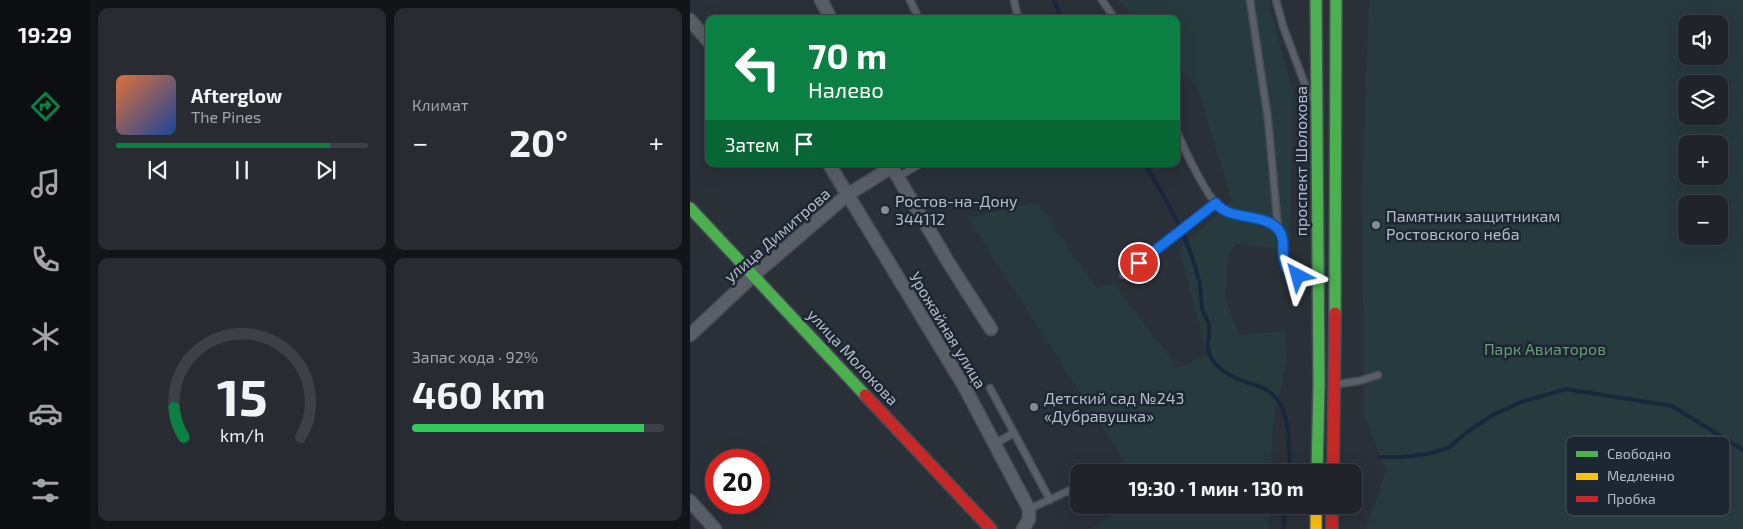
<!DOCTYPE html>
<html lang="ru">
<head>
<meta charset="utf-8">
<style>
	body { margin:0; font-family:"Exo 2",sans-serif; background:#282c32; color:#f1f3f6; height:100vh; display:flex; flex-direction:column; font-size:19px; white-space:nowrap }
	* { box-sizing:border-box; margin:0 }
	p { font-size:16px; color:#a2a4a8 }
	.icon { flex:none; width:28px; height:28px; fill:none; stroke:currentColor; stroke-width:2; stroke-linecap:round; stroke-linejoin:round }
	.map { position:relative; flex:1; overflow:hidden }
	.drawer { display:flex; flex-direction:column; gap:8px; padding:8px; background:#121417; width:600px }
	.drawer>* { flex:none }
	.guide { position:absolute; left:15px; top:15px; width:475px; height:152px; border-radius:10px; box-shadow:0 5px 20px #0002,0 0 0 1px #3d4147; background:#0b8043; color:#fff; overflow:hidden }
	.fabs { position:absolute; left:988px; top:15px; display:grid; gap:10px }
	.fabs a { display:grid; place-items:center; width:50px; height:50px; border-radius:10px; background:#20242a; box-shadow:0 5px 20px #0002,0 0 0 1px #3d4147; font-size:25px }
	.speed { position:absolute; left:15px; top:449px; display:flex; gap:10px; font-size:25px; font-weight:700; text-align:center }
	.speed>* { display:grid; place-content:center; width:65px; height:65px; border-radius:50%; background:#20242a; box-shadow:0 5px 20px #0002,0 0 0 1px #3d4147; line-height:1 }
	.speed .limit { border:8px solid #d22; background:#fff; color:#111 }
	.pin { position:absolute; display:grid; place-items:center; width:42px; height:42px; color:#fff; margin:-21px; border:2px solid #fff; border-radius:50%; box-shadow:0 1px 5px #0007 }
	.me { position:absolute; width:55px; margin:-28px; rotate:321deg; stroke-linejoin:round; filter:drop-shadow(0 0 4px #0008) }
	.turn { display:flex; align-items:center; gap:18px; height:105px; padding:0 20px; font-size:22px }
	.turn .icon { width:65px; height:65px; stroke-width:2.5 }
	.turn b { display:block; font-size:35px; line-height:42px }
	.then { display:flex; align-items:center; height:48px; padding:0 20px; background:#0003; gap:10px; font-size:19px }
	.big { font-size:38px; font-weight:700; line-height:1.1 }
	.drawer .widget { flex:1; display:flex; flex-direction:column; justify-content:center; gap:8px; min-width:0; padding:0 18px; border-radius:10px; background:#282c32 }
	.drawer .dial { align-items:center; gap:0 }
	.dial svg { height:130px; overflow:visible; fill:none; stroke:#3d4147; stroke-width:7; stroke-linecap:round; text-anchor:middle }
	.dial text { fill:#f1f3f6; stroke:none }
	.song { display:flex; align-items:center; gap:15px }
	.cover { width:60px; height:60px; border-radius:8px; background:linear-gradient(135deg,hsl(20 70% 55%),hsl(220 70% 35%)) }
	.played { height:5px; border-radius:2px; background:linear-gradient(90deg,#0b8043 85%,#3d4147 85%) }
	.keys { display:flex; justify-content:space-around; direction:ltr }
	.heat { display:flex; justify-content:space-between; align-items:center; font-size:28px; direction:ltr }
	.charge { height:8px; border-radius:4px; background:linear-gradient(90deg,#34c759 92%,#3d4147 0) }
	.drawer .tiles { flex:1; display:grid; gap:8px; grid-template-columns:repeat(2,1fr) }
	.trip { position:absolute; left:380px; top:464px; width:292px; height:50px; border-radius:10px; background:#20242a; box-shadow:0 5px 20px #0002,0 0 0 1px #3d4147; font-weight:700; line-height:50px; text-align:center }
	main { display:flex; flex:1; min-height:0 }
	.tabs { display:flex; flex-direction:column; width:90px; justify-content:space-around; align-items:center; background:#0d0e11; color:#a2a4a8 }
	.tabs .icon { width:35px; height:35px }
	.tabs .on { color:#0b8043 }
	.tabs b { font-size:22px; color:#f1f3f6 }
	.map>svg:first-child { display:block }
</style>
</head>
<body>
<main>
<nav class="tabs">
<b>19:29</b>
<svg class="icon on" aria-label="directions" viewBox="0 0 24 24"><path d="M12 3l9 9-9 9-9-9zM9 14v-3h6M13 9l2 2-2 2"/></svg>
<svg class="icon" aria-label="music" viewBox="0 0 24 24"><path d="M9 18V5l10-2v13"/><circle cx="6" cy="18" r="3"/><circle cx="16" cy="16" r="3"/></svg>
<svg class="icon" aria-label="phone" viewBox="0 0 24 24"><path d="M5 4h4l2 5-3 2q2 4 5 5l2-3 5 2v4C11 20 4 13 5 4z"/></svg>
<svg class="icon" aria-label="climate" viewBox="0 0 24 24"><path d="M12 3v18M4 7l16 10M4 17L20 7"/></svg>
<svg class="icon" aria-label="car" viewBox="0 0 24 24"><path d="M5 17H2v-5l4-1 3-4h7l3 4 3 1v5h-3M9 17h6M6 11h13"/><circle cx="7" cy="17" r="2"/><circle cx="17" cy="17" r="2"/></svg>
<svg class="icon" aria-label="filters" viewBox="0 0 24 24"><path d="M4 7h16M4 17h16"/><circle cx="9" cy="7" r="2"/><circle cx="15" cy="17" r="2"/></svg>
</nav>
<section class="drawer">
<div class="tiles">
<div class="widget">
<div class="song"><i class="cover"></i><div><b>Afterglow</b><p>The Pines</p></div></div>
<div class="played"></div>
<div class="keys"><svg class="icon" aria-label="previous" viewBox="0 0 24 24"><path d="M18 5L8 12l10 7zM5 5v14"/></svg><svg class="icon" aria-label="pause" viewBox="0 0 24 24"><path d="M8 5v14M16 5v14"/></svg><svg class="icon" aria-label="next" viewBox="0 0 24 24"><path d="M6 5l10 7-10 7zM19 5v14"/></svg></div>
</div>
<div class="widget"><p>Климат</p>
<div class="heat"><a>−</a><b class="big">20°</b><a>+</a></div>
</div>
<div class="widget dial"><svg viewBox="0 0 100 80">
<path d="M14 69A42 42 0 1 1 86 69"/>
<path d="M14 69A42 42 0 0 1 8 51" stroke="#0b8043"/>
<text x="50" y="56" font-size="32" font-weight="700">15</text>
<text x="50" y="72" font-size="11">km/h</text>
</svg></div>
<div class="widget"><p>Запас хода · 92%</p><b class="big">460 km</b><div class="charge"></div></div>
</div>
</section>
<div class="map">
<svg width="1053" height="529" viewBox="0 0 1053 529">
	<rect width="100%" height="100%" fill="#2a3038"/>
	<!-- green -->
	<g fill="#273a3e" fill-rule="evenodd">
		<polygon points="430,0 578,0 603,93 600,250 547,244 539,252 535,297 549,335 595,331 597,361 583,422 581,472 441,472 278,218 347,202 406,288 424,284 488,368 517,354 489,249 542,201 507,86 486,67 486,19 445,19"/>
		<path d="M679,0H1053V529H676L696,471L674,416L672,186ZM996,24H1029V56H996ZM996,84H1029V116H996ZM996,144H1029V176H996ZM996,204H1029V236H996Z"/>
		<polygon points="438,505 580,505 578,529 401,529"/>
	</g>
	<g fill="none" stroke-linecap="round" stroke-linejoin="round">
		<!-- stream -->
		<g stroke="#19273c" stroke-width="4">
			<polyline points="364,0 372,19"/>
			<path d="M455,164C477,201 499,238 509,281C512,290 510,301 513,311C514,316 518,319 519,324C521,340 513,345 523,361C532,373 548,380 562,384C604,394 598,438 600,472"/>
			<polyline points="689,457 713,457 737,454 758,448 776,433 801,416 831,402 876,389 982,406 1053,450"/>
			<polyline points="593,529 596,505"/>
		</g>
		<!-- lane casing -->
		<g stroke="#484c55" stroke-width="9">
			<g id="lane">
				<polyline points="220,0 229,19"/>
				<polyline points="324,0 328,19"/>
				<polyline points="412,0 425,19"/>
				<polyline points="560,0 578,119 588,228"/>
				<polyline points="586,0 593,26 620,98"/>
				<path d="M486,130C493,146 518,201 532,209C535,211 539,212 543,213C557,217 573,216 586,227C601,239 584,269 607,275C613,277 621,275 626,274"/>
				<polyline points="208,177 230,164"/>
				<polyline points="433,275 526,203"/>
				<polyline points="648,384 669,381 688,375"/>
				<polyline points="300,388 360,500"/>
				<polyline points="304,444 324,433"/>
				<polyline points="339,509 389,486"/>
			</g>
		</g>
		<!-- street casing -->
		<g stroke="#484c55" stroke-width="15">
			<g id="street">
				<polyline points="131,0 141,19"/>
				<polyline points="0,20 19,42"/>
				<polyline points="139,164 274,386 339,509 339,519 333,529"/>
				<polyline points="200,164 260,265 301,329"/>
				<polyline points="0,335 64,275 157,195 202,167"/>
				<polyline points="0,501 25,529"/>
			</g>
		</g>
		<!-- fast casing -->
		<g stroke="#484c55" stroke-width="14">
			<g id="fast">
				<polyline points="626,0 629,385 627,472"/>
				<polyline points="0,208 175,395"/>
				<polyline points="645,313 646,0"/>
			</g>
		</g>
		<!-- slow casing -->
		<g stroke="#484c55" stroke-width="14">
			<polyline id="slow" points="626,505 626,529"/>
		</g>
		<!-- jam casing -->
		<g stroke="#484c55" stroke-width="14">
			<g id="jam">
				<polyline points="175,395 301,529"/>
				<polyline points="643,472 645,313"/>
				<polyline points="642,505 642,529"/>
			</g>
		</g>
		<!-- lane -->
		<use href="#lane" stroke="#5a5e66" stroke-width="6"/>
		<!-- street -->
		<use href="#street" stroke="#5a5e66" stroke-width="12"/>
		<!-- fast -->
		<use href="#fast" stroke="#4caf50" stroke-width="11"/>
		<!-- slow -->
		<use href="#slow" stroke="#ffc107" stroke-width="11"/>
		<!-- jam -->
		<use href="#jam" stroke="#c62828" stroke-width="11"/>
	</g>
	<g fill="none" stroke-linecap="round" stroke-linejoin="round">
		<!-- route casing -->
		<g stroke="#114b97" stroke-width="12">
			<path id="route" d="M449,263L526,203C537,220 570,213 586,227C599,238 588,257 598,270C600,272 605,274 608,276"/>
		</g>
		<!-- route -->
		<use href="#route" stroke="#1a73e8" stroke-width="9"/>
	</g>
	<!-- markers -->
	<g fill="#848b96" stroke="#1d2633" stroke-width="2">
		<circle cx="195" cy="210" r="5"/>
		<circle cx="686" cy="225" r="5"/>
		<circle cx="344" cy="407" r="5"/>
	</g>
	<g text-anchor="middle" stroke-width="5" stroke-linejoin="round" paint-order="stroke">
		<!-- street labels -->
		<g font-size="16" fill="#b4bcc9" stroke="#1d2633">
			<text transform="translate(611 161) rotate(-90)" y="6">проспект Шолохова</text>
			<text transform="translate(87 235) rotate(-41)" y="6">улица Димитрова</text>
			<text transform="translate(258 330) rotate(59)" y="6">Урожайная улица</text>
			<text transform="translate(163 357) rotate(47)" y="6">улица Молокова</text>
		</g>
		<!-- poi labels -->
		<g font-size="16" fill="#b4bcc9" stroke="#1d2633" text-anchor="start">
			<text x="205" y="207">Ростов-на-Дону<tspan x="205" dy="18">344112</tspan></text>
			<text x="696" y="222">Памятник защитникам<tspan x="696" dy="18">Ростовского неба</tspan></text>
			<text x="354" y="404">Детский сад №243<tspan x="354" dy="18">«Дубравушка»</tspan></text>
		</g>
		<!-- park labels -->
		<g font-size="16" fill="#6b9a76" stroke="#1d2633">
			<text x="855" y="355">Парк Авиаторов</text>
		</g>
	</g>
	<!-- legend -->
	<rect x="876" y="436" width="164" height="80" rx="8" fill="#1d2633" stroke="#4a5360" stroke-width="1"/>
	<rect x="886" y="451" width="22" height="6" fill="#4caf50"/>
	<rect x="886" y="473" width="22" height="7" fill="#ffc107"/>
	<rect x="886" y="496" width="22" height="6" fill="#c62828"/>
	<g font-size="14" fill="#b4bcc9">
		<text x="917" y="459">Свободно</text>
		<text x="917" y="481">Медленно</text>
		<text x="917" y="504">Пробка</text>
	</g>
</svg>
<div class="fabs">
<a><svg class="icon" aria-label="sound" viewBox="0 0 24 24"><path d="M4 9h4l5-4v14l-5-4H4zM17 9q2 3 0 6"/></svg></a>
<a><svg class="icon" aria-label="layers" viewBox="0 0 24 24"><path d="M12 4l9 5-9 5-9-5zM3 14l9 5 9-5"/></svg></a>
<a>+</a>
<a>−</a>
</div>
<div class="speed"><div class="limit">20</div></div>
<div class="pin" style="left:449px;top:263px;background:#d93025"><svg class="icon" aria-label="arrive" viewBox="0 0 24 24"><path d="M6 21V4h12l-3 4 3 4H6"/></svg></div>
<svg class="me" style="left:608px;top:276px" viewBox="-20 -20 40 40"><path d="M0-17L14 15 0 8-14 15z" fill="#1a73e8" stroke="#fff" stroke-width="4"/></svg>
<div class="trip">19:30 · 1 мин · 130 m</div>
<div class="guide">
<div class="turn"><svg class="icon" aria-label="left" viewBox="0 0 24 24"><path d="M17 20v-9H6M10 6l-5 5 5 5"/></svg><div><b>70 m</b>Налево</div></div>
<div class="then">Затем<svg class="icon" aria-label="arrive" viewBox="0 0 24 24"><path d="M6 21V4h12l-3 4 3 4H6"/></svg></div>
</div>
</div>
</main>
</body>
</html>
